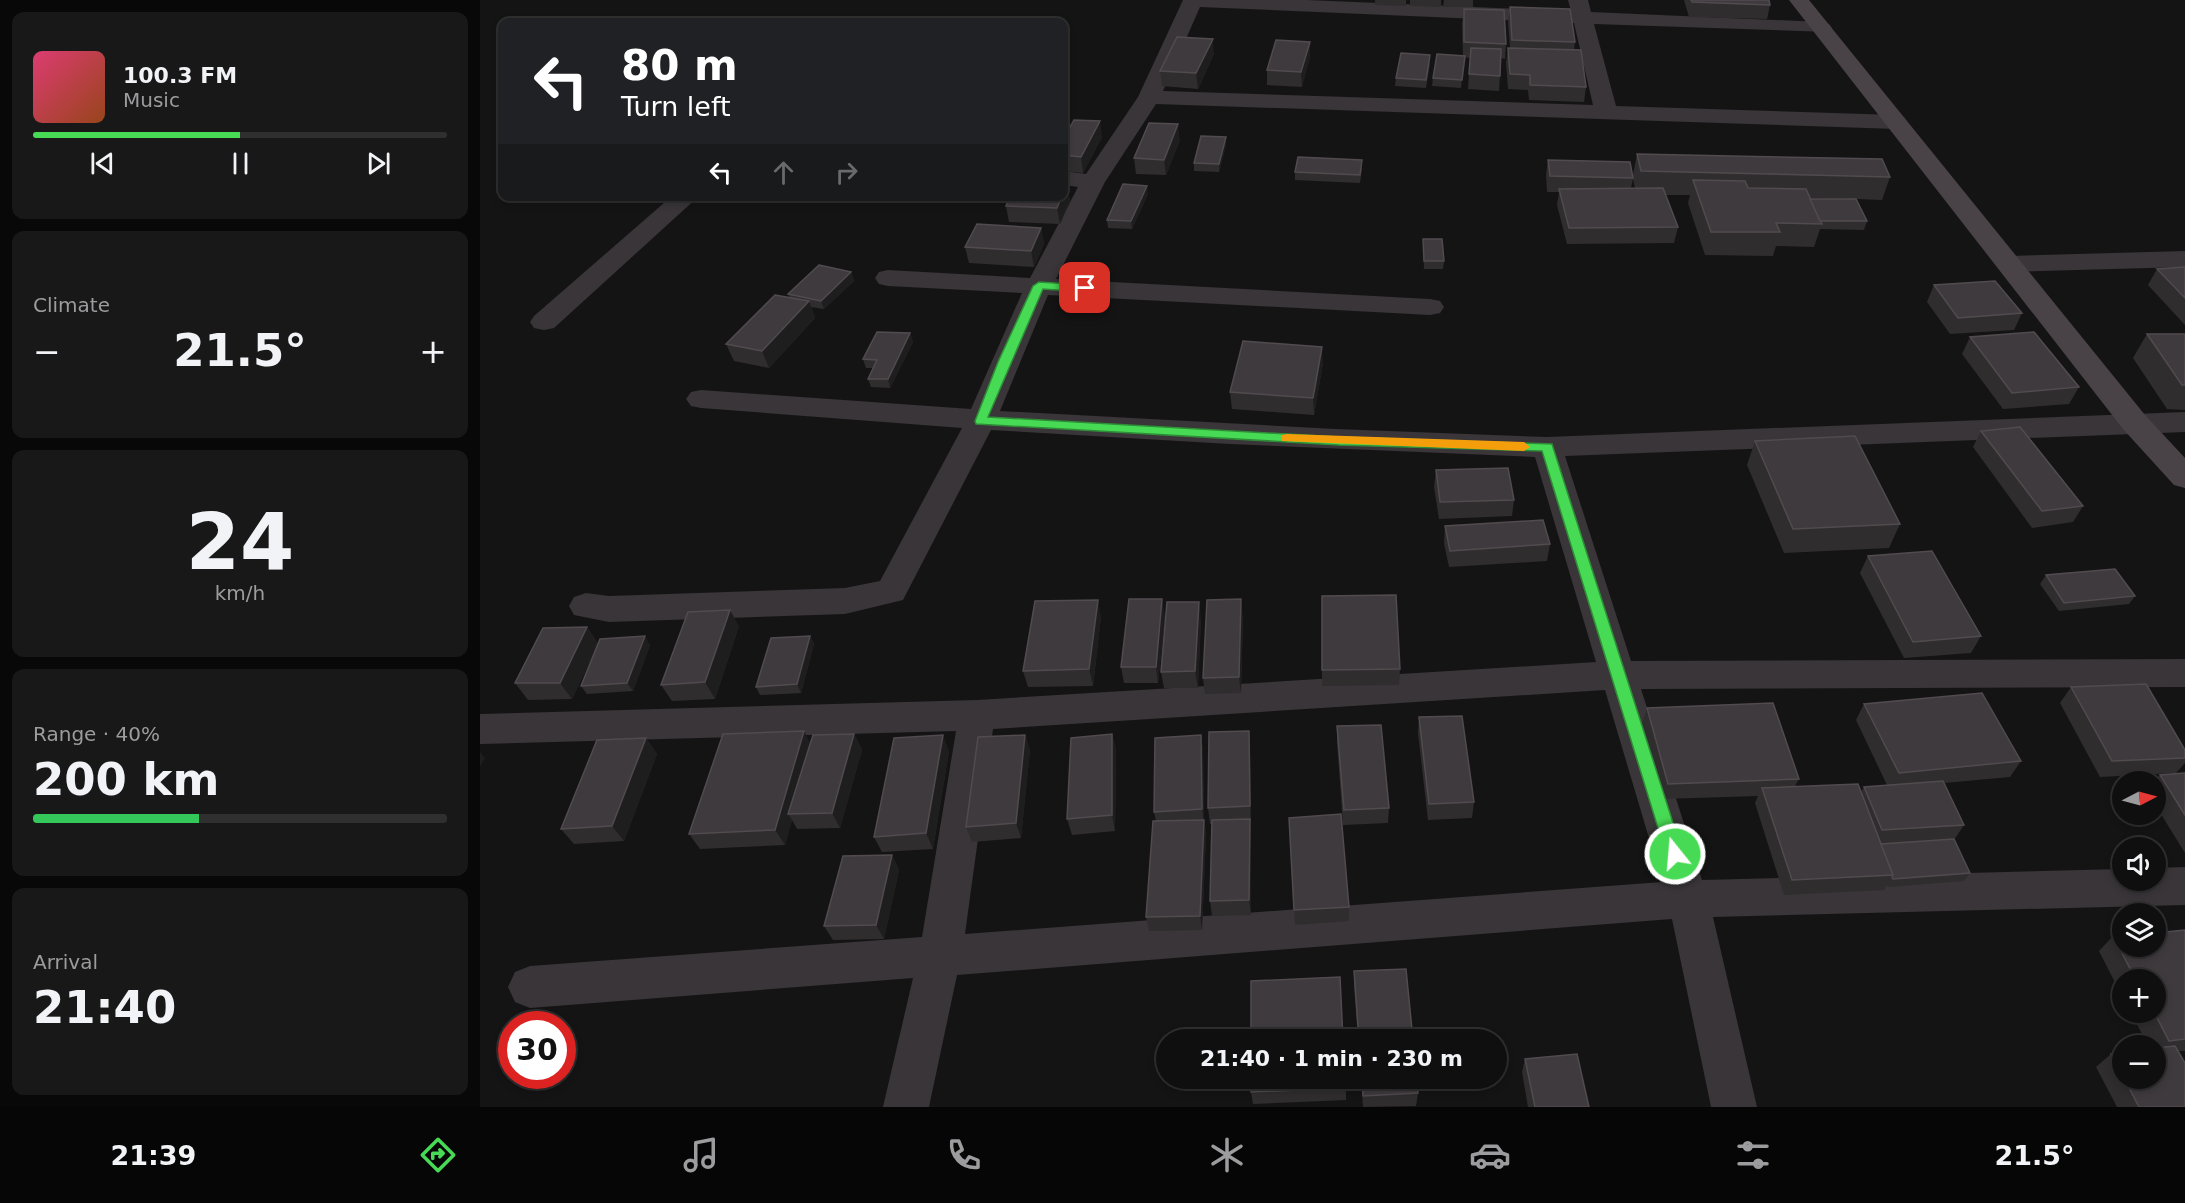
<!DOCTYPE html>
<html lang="en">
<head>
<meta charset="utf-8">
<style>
	body { margin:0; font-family:"DejaVu Sans",sans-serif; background:#191818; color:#f1f3f6; height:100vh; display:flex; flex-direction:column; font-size:22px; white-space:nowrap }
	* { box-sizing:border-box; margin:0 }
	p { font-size:20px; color:#9c9c9e }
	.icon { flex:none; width:33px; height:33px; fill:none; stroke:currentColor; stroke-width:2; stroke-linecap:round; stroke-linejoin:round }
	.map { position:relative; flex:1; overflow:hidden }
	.panel { display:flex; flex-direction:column; gap:12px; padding:12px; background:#090808; width:480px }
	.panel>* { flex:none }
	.hud { position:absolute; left:18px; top:18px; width:570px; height:183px; border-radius:12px; box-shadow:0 3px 9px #0003,0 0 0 2px #302f2f; background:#202124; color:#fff; overflow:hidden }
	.needle { width:39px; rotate:84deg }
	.controls { position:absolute; left:1632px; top:771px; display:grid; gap:12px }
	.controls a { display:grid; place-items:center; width:54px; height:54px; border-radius:50%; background:#100f0f; box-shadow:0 3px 9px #0003,0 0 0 2px #302f2f; font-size:30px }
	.speed { position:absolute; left:18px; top:1011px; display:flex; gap:12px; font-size:30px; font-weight:700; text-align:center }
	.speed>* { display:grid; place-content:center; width:78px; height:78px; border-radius:50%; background:#100f0f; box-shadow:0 3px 9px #0003,0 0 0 2px #302f2f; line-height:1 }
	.speed .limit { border:9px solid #d22; background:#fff; color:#111 }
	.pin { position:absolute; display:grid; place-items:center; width:51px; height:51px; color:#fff; margin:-26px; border-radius:12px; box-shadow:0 3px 9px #0006 }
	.me { position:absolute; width:66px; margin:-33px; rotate:343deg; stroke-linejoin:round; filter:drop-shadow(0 0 4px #0008) }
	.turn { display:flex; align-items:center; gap:21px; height:126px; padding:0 24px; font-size:27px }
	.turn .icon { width:78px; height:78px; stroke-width:2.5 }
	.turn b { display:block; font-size:42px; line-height:51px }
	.lanes { display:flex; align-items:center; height:57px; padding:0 24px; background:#0003; justify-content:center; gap:30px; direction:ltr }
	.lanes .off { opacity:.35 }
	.big { font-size:45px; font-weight:800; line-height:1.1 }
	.panel .widget { flex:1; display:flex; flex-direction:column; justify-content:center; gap:9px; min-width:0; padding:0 21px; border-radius:12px; background:#191818 }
	.panel .dial { align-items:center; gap:0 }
	.dial b { font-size:78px; line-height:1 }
	.song { display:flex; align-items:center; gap:18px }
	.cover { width:72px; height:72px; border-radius:9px; background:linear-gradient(135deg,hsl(340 70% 55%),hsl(20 70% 35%)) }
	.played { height:6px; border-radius:3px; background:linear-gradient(90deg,#47da54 50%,#302f2f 50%) }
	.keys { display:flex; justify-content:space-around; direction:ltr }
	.heat { display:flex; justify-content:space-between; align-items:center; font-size:33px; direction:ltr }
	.charge { height:9px; border-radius:4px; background:linear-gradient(90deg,#34c759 40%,#302f2f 0) }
	.trip { position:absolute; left:676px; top:1029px; width:351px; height:60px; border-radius:30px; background:#100f0f; box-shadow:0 3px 9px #0003,0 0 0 2px #302f2f; font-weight:800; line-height:60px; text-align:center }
	.menu { display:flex; height:96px; justify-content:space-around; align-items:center; background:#060606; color:#9c9c9e }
	.menu .icon { width:42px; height:42px }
	.menu .current { color:#47da54 }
	.menu b { font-size:27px; color:#f1f3f6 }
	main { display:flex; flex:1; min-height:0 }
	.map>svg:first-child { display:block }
</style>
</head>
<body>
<main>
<section class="panel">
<div class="widget">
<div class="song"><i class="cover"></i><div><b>100.3 FM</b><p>Music</p></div></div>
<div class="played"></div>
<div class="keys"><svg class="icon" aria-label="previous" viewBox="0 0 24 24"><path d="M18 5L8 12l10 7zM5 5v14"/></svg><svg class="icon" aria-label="pause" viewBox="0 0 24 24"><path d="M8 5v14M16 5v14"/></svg><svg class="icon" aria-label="next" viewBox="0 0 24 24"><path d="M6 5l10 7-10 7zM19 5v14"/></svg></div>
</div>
<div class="widget"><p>Climate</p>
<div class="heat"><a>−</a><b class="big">21.5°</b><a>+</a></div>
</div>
<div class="widget dial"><b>24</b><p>km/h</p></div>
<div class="widget"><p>Range · 40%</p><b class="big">200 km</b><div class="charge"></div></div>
<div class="widget"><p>Arrival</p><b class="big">21:40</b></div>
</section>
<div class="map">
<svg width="1705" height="1107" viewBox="0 0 1705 1107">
	<rect width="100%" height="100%" fill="#151414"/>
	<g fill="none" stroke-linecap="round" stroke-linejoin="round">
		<!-- minor -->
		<g fill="#393538" fill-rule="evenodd">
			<path d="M703,0H827L1091,11L1088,0H1108L1111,12L1342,22L1349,24L1352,28L1349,32L1114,24L1136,106L1416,115L1424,117L1427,122L1424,127L1416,129L676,104L625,182L576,279L950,299L960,301L964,307L960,313L950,315L568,295L520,411L856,429L1067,437L1705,412V432L1085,456L1151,661L1705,659V687L1161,689L1222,880L1642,869V880H1676V868L1705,867V905L1233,917L1277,1107H1231L1192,919L477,975L449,1107H403L433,978L50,1008L35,1002L28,987L35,972L50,966L442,937L476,731L0,744V714L497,700L1116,662L1055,457L750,444L511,430L423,600L365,614L129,622L94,615L89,606L94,597L106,593L129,596L365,588L400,581L482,428L221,408L211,406L206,399L211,392L221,390L491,409L542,293L408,286L399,284L395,278L399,272L408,270L550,278L598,187L584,185V171L606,174L658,97ZM720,7L1094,23L1113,105L683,91ZM1125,690L1182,882L485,934L513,729Z"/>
			<polygon points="192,196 219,196 74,328 64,330 54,328 50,322 54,316"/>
			<polygon points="1705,251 1705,267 1529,272 1520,270 1516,264 1520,258 1529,256"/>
		</g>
		<!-- secondary -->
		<polygon fill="#494348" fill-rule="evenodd" points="1309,0 1329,0 1665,415 1705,458 1705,488 1694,485 1643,429"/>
	</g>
	<!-- wall -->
	<g fill="#302d2f" fill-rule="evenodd">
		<polygon points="895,0 926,0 926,6 895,5"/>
		<polygon points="930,0 961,0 961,7 930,6"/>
		<polygon points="964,0 993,0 993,7 963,7"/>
		<polygon points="1204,0 1289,0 1290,5 1287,19 1209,17"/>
		<polygon points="1030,7 1095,42 1094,50 1106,87 1104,102 1049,100 1048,90 1028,89 1026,63 1028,48 1030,48 1028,22"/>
		<polygon points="984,9 1026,44 1025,59 1021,58 1019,91 988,89 990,58 984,57 981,88 952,86 953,78 983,56 982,24"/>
		<polygon points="734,54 718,89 682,86 680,71"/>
		<polygon points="830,57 822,87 787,85 787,70"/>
		<polygon points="950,63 946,88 915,86 916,78"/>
		<polygon points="622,137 603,173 584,171 584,138"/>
		<polygon points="700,140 686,175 656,174 654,158"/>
		<polygon points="746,145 739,172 714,171 714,163"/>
		<path d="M1157,154L1410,177L1402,200L1376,199L1387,221L1384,230L1340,229L1334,247L1296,246L1293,256L1225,255L1208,203L1210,195H1186L1198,227L1194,243L1087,244L1077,205L1079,192H1067L1066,175L1068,160L1153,175ZM1153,179L1155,188H1151ZM1330,198L1369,199H1330Z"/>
		<polygon points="882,168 880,183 815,180 815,172"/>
		<polygon points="587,185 590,201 580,224 529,222 526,206"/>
		<polygon points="668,194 652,229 628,228 627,220"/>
		<polygon points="561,228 564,244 554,267 489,263 485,247"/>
		<polygon points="943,239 964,261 963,269 944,269"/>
		<polygon points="1705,267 1705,325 1668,285 1677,269"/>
		<polygon points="371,272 374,281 344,309 331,307 335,318 289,368 254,361 246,344 310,298 308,294"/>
		<polygon points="1454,285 1542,313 1534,330 1470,334 1447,302"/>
		<polygon points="430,333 433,342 410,388 391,387 388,379 393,368 386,368 383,359"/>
		<polygon points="1667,334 1705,334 1705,410 1687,409 1653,358"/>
		<polygon points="1490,337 1599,387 1589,404 1523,409 1482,354"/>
		<polygon points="843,363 834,415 752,409 750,392"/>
		<polygon points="1501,431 1603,506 1593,522 1552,528 1493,447"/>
		<polygon points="1275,441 1420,524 1409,548 1304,553 1267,465"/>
		<polygon points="956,470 1034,500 1032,516 959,519 954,487"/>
		<polygon points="965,526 1070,544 1067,561 969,567 964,543"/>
		<polygon points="1388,556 1501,636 1491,653 1424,658 1380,573"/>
		<polygon points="1566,575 1655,596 1649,604 1579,611 1560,584"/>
		<polygon points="842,596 920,669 919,685 842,686"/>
		<polygon points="685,615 678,683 644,683 641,667"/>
		<polygon points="763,616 761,693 725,694 723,678"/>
		<polygon points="621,617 613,686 548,687 543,671"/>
		<polygon points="721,618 718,688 684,688 681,672"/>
		<polygon points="259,626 235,699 192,701 181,685"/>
		<polygon points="107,627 118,644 92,699 48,700 35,683"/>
		<polygon points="330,636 334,644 321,693 280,695 276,687"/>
		<polygon points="170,645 153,691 107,694 101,686"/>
		<polygon points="1591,687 1705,750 1705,763 1696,773 1620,777 1580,703"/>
		<polygon points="1384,704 1541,761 1530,777 1464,783 1484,825 1474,840 1490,873 1484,881 1408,887 1407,885 1404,890 1304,895 1275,803 1278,796 1182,799 1162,724 1167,708 1319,779 1315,786 1381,792 1384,787 1407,785 1376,720"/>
		<polygon points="939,717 994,802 992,818 948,820 938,733"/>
		<polygon points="857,726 909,808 908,823 863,825 857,742"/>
		<polygon points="769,731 770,747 771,822 770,822 771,835 771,915 732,916 730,901 732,824 730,824 728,808"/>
		<polygon points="374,734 382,750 360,828 317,829 312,820 305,845 220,849 209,834 330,744"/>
		<polygon points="632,734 636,750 635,831 592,835 587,819"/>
		<polygon points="545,735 550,750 541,838 492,842 486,827"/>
		<polygon points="721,735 723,751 724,820 726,835 722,930 669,931 666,917 676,821 674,812"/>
		<polygon points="166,738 177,754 144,841 94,844 81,829"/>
		<polygon points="469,751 453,849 402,852 394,837"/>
		<polygon points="1705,773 1705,853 1676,806 1676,782 1674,782 1680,775"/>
		<polygon points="809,818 869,907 869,921 815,925"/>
		<polygon points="412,855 419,870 404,939 353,940 344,926"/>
		<polygon points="1705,930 1705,1051 1699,1051 1705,1107 1637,1107 1616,1067 1631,1054 1642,1052 1642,1078 1676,1078 1676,1046 1668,1046 1651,1012 1676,1012 1676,980 1642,980 1642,996 1619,951 1633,936"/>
		<polygon points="874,971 933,1040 878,1040 874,985"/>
		<polygon points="1045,1059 1109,1107 1048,1107 1042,1072"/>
		<polygon points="881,1078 937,1078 938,1093 936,1106 883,1107"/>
		<polygon points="866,1088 866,1100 773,1104 771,1092"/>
	</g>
	<!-- shaded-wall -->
	<g fill="#1f1e1e">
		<polygon points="733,39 734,54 718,89 716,73"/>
		<polygon points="830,42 830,57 822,87 821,72"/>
		<polygon points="587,86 590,101 584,109 584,90"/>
		<polygon points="620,121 622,137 603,173 601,157"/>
		<polygon points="698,124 700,140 686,175 684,160"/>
		<polygon points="746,137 746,145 739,172 739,164"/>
		<polygon points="587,185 590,201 580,224 577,208 582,196 584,196 584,194"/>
		<polygon points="667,186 668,194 652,229 651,221"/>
		<polygon points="561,228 564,244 554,267 551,251"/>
		<polygon points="371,272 374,281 344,309 341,301"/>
		<polygon points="329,301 335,318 289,368 282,351"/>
		<polygon points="430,333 433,342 410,388 408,379"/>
		<polygon points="842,347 843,363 834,415 833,398"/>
		<polygon points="682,599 685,615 678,683 676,667"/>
		<polygon points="761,599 763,616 761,693 759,677"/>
		<polygon points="618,600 621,617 613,686 609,669"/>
		<polygon points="719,602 721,618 718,688 715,671"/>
		<polygon points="250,610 259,626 235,699 225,682"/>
		<polygon points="107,627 118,644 92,699 80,683"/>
		<polygon points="165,636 170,645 153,691 147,683"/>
		<polygon points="330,636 334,644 321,693 317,684"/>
		<polygon points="324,731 332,747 308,814 312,820 305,845 295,830"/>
		<polygon points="769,731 770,747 771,822 770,806"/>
		<polygon points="374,734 382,750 360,828 352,813"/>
		<polygon points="632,734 636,750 635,831 632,815"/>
		<polygon points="463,735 469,751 453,849 446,833"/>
		<polygon points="545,735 550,750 541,838 536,823"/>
		<polygon points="721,735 723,751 724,820 726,835 722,930 720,916 724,823 722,809"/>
		<polygon points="166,738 177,754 144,841 132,826"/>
		<polygon points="0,752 5,758 0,767"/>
		<polygon points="770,819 771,835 771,915 769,900"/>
		<polygon points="412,855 419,870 404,939 396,925"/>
	</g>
	<!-- building -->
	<g fill="#3e3a3d" stroke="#514b4f" stroke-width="1.5">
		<polygon points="1211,0 1289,0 1290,5 1212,2"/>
		<polygon points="1030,7 1090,9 1095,42 1032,40"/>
		<polygon points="984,9 1024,10 1026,44 984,42"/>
		<polygon points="697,37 733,39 716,73 680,71"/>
		<polygon points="796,40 830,42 821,72 787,70"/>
		<polygon points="991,48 1021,49 1020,76 989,74"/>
		<polygon points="1028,48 1101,50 1106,87 1050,85 1050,75 1030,74"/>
		<polygon points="921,53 950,55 946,80 916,78"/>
		<polygon points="957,54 985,56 982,80 953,78"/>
		<polygon points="594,120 620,121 601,157 584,155 584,138"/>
		<polygon points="669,123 698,124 684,160 654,158"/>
		<polygon points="721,136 746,137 739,164 714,163"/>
		<polygon points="1157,154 1402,159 1410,177 1161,171"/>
		<polygon points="818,157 882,160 880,175 815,172"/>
		<polygon points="1068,160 1150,162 1153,178 1070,176"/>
		<polygon points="1213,180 1265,181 1268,188 1326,189 1342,224 1296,223 1300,232 1231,232"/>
		<polygon points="643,184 667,186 651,221 627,220"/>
		<polygon points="584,185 587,185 584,194"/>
		<polygon points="1183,188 1198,227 1089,228 1079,189"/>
		<polygon points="530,196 582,196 577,208 526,206"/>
		<polygon points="1330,199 1376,199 1387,221 1340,221"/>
		<polygon points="497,224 561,228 551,251 485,247"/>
		<polygon points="943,239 962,239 964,261 944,261"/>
		<polygon points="339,265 371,272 341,301 308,294"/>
		<polygon points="1705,267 1705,298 1677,269"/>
		<polygon points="1515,281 1542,313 1478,318 1454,285"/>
		<polygon points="295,295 329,301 282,351 246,344"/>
		<polygon points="397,332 430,333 408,379 388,379 397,360 383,359"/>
		<polygon points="1554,332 1599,387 1532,393 1490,337"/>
		<polygon points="1667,334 1705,334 1705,385 1702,385"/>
		<polygon points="763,341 842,347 833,398 750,392"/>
		<polygon points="1540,427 1603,506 1562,511 1501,431"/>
		<polygon points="1375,436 1420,524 1313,529 1275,441"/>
		<polygon points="1028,468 1034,500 960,502 956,470"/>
		<polygon points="1063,520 1070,544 970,551 965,526"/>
		<polygon points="1452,551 1501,636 1433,642 1388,556"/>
		<polygon points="1635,569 1655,596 1584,603 1566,575"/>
		<polygon points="916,595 920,669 842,670 842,596"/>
		<polygon points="649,599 682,599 676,667 641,667"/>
		<polygon points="761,599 759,677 723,678 727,600"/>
		<polygon points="618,600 609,669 543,671 555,601"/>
		<polygon points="687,602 719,602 715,671 681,672"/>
		<polygon points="250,610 225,682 181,685 208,612"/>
		<polygon points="107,627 80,683 35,683 63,628"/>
		<polygon points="165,636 147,683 101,686 120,639"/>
		<polygon points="330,636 317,684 276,687 291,638"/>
		<polygon points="1666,684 1705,750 1705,758 1632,761 1591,687"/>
		<polygon points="1502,693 1541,761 1419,773 1384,704"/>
		<polygon points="1293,703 1319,779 1188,784 1167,708"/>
		<polygon points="982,716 994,802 949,804 939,717"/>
		<polygon points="901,725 909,808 864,810 857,726"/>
		<polygon points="324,731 295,830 209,834 243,734"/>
		<polygon points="769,731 770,806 728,808 729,732"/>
		<polygon points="374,734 352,813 308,814 333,735"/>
		<polygon points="632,734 632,815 587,819 591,738"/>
		<polygon points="463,735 446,833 394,837 414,738"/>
		<polygon points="545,735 536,823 486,827 498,737"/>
		<polygon points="721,735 722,809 674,812 675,738"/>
		<polygon points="166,738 132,826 81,829 117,740"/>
		<polygon points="1705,773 1705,815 1680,775"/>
		<polygon points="1463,781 1484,825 1402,830 1384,787"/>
		<polygon points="1378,784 1413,875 1312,880 1282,788"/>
		<polygon points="861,814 869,907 814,910 809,818"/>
		<polygon points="770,819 769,900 730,901 732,820"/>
		<polygon points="724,820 720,916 666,917 673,821"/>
		<polygon points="1474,839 1490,873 1413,879 1412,877 1413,875 1401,844"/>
		<polygon points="412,855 396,925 344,926 363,856"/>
		<polygon points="1705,930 1705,1039 1689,1041 1674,1012 1676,1012 1676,980 1656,980 1633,936 1642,936 1642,946 1676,946 1676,933"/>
		<polygon points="926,969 933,1040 879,1040 874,971"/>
		<polygon points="860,977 863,1040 771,1040 771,981"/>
		<polygon points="1695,1046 1705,1063 1705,1107 1659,1107 1644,1078 1676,1078 1676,1048"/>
		<polygon points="1642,1052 1642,1076 1631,1054"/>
		<polygon points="1097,1054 1109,1107 1055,1107 1045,1059"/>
		<polygon points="771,1078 865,1078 866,1088 771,1092"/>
		<polygon points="882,1078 937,1078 938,1093 883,1096"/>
	</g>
	<!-- route -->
	<polygon fill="#47da54" stroke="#2e8e37" stroke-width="1.5" points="559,282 605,285 610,288 605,292 563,289 508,417 859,437 1072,444 1203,854 1201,859 1195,862 1189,859 1186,854 1062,451 859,445 496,424 495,421 518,362 553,286"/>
	<!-- slow -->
	<polygon fill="#f59e0b" points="807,434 1044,442 1050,447 1044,451 802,441 802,435"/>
</svg>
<div class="controls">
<a><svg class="needle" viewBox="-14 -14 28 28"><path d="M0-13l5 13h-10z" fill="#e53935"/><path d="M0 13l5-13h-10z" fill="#9c9c9e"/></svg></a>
<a><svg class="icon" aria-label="sound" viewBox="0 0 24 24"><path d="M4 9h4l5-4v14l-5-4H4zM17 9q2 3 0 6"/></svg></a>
<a><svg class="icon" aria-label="layers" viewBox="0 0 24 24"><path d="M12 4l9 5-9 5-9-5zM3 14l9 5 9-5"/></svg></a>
<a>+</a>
<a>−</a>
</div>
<div class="speed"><div class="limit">30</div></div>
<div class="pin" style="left:605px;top:288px;background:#d93025"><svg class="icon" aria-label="arrive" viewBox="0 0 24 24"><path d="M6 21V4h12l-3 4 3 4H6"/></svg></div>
<svg class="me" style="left:1195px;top:854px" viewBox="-20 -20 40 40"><circle r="17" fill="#47da54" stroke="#fff" stroke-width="3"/><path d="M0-11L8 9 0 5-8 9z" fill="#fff"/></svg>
<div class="trip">21:40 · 1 min · 230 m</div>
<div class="hud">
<div class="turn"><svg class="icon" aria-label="left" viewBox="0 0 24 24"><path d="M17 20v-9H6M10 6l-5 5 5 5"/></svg><div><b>80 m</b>Turn left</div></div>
<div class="lanes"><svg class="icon" aria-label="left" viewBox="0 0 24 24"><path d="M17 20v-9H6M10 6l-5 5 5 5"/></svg><svg class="icon off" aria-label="ahead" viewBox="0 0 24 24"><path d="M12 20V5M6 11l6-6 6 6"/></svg><svg class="icon off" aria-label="right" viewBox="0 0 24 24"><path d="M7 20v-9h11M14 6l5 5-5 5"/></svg></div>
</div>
</div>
</main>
<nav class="menu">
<b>21:39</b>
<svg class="icon current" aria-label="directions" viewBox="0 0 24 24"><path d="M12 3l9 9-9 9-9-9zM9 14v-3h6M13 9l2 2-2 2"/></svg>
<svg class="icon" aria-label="music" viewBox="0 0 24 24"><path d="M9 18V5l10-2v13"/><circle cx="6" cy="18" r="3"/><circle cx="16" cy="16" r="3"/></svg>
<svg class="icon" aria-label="phone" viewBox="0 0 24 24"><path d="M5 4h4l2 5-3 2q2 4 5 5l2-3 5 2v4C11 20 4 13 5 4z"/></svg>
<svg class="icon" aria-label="climate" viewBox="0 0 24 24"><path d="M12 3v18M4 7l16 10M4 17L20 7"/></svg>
<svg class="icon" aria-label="car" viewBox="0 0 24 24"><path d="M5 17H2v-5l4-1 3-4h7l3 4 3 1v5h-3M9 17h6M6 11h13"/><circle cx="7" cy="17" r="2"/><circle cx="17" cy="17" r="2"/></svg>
<svg class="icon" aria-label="filters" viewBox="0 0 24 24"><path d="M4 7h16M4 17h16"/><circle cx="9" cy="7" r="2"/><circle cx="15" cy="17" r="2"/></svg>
<b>21.5°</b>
</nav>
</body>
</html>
